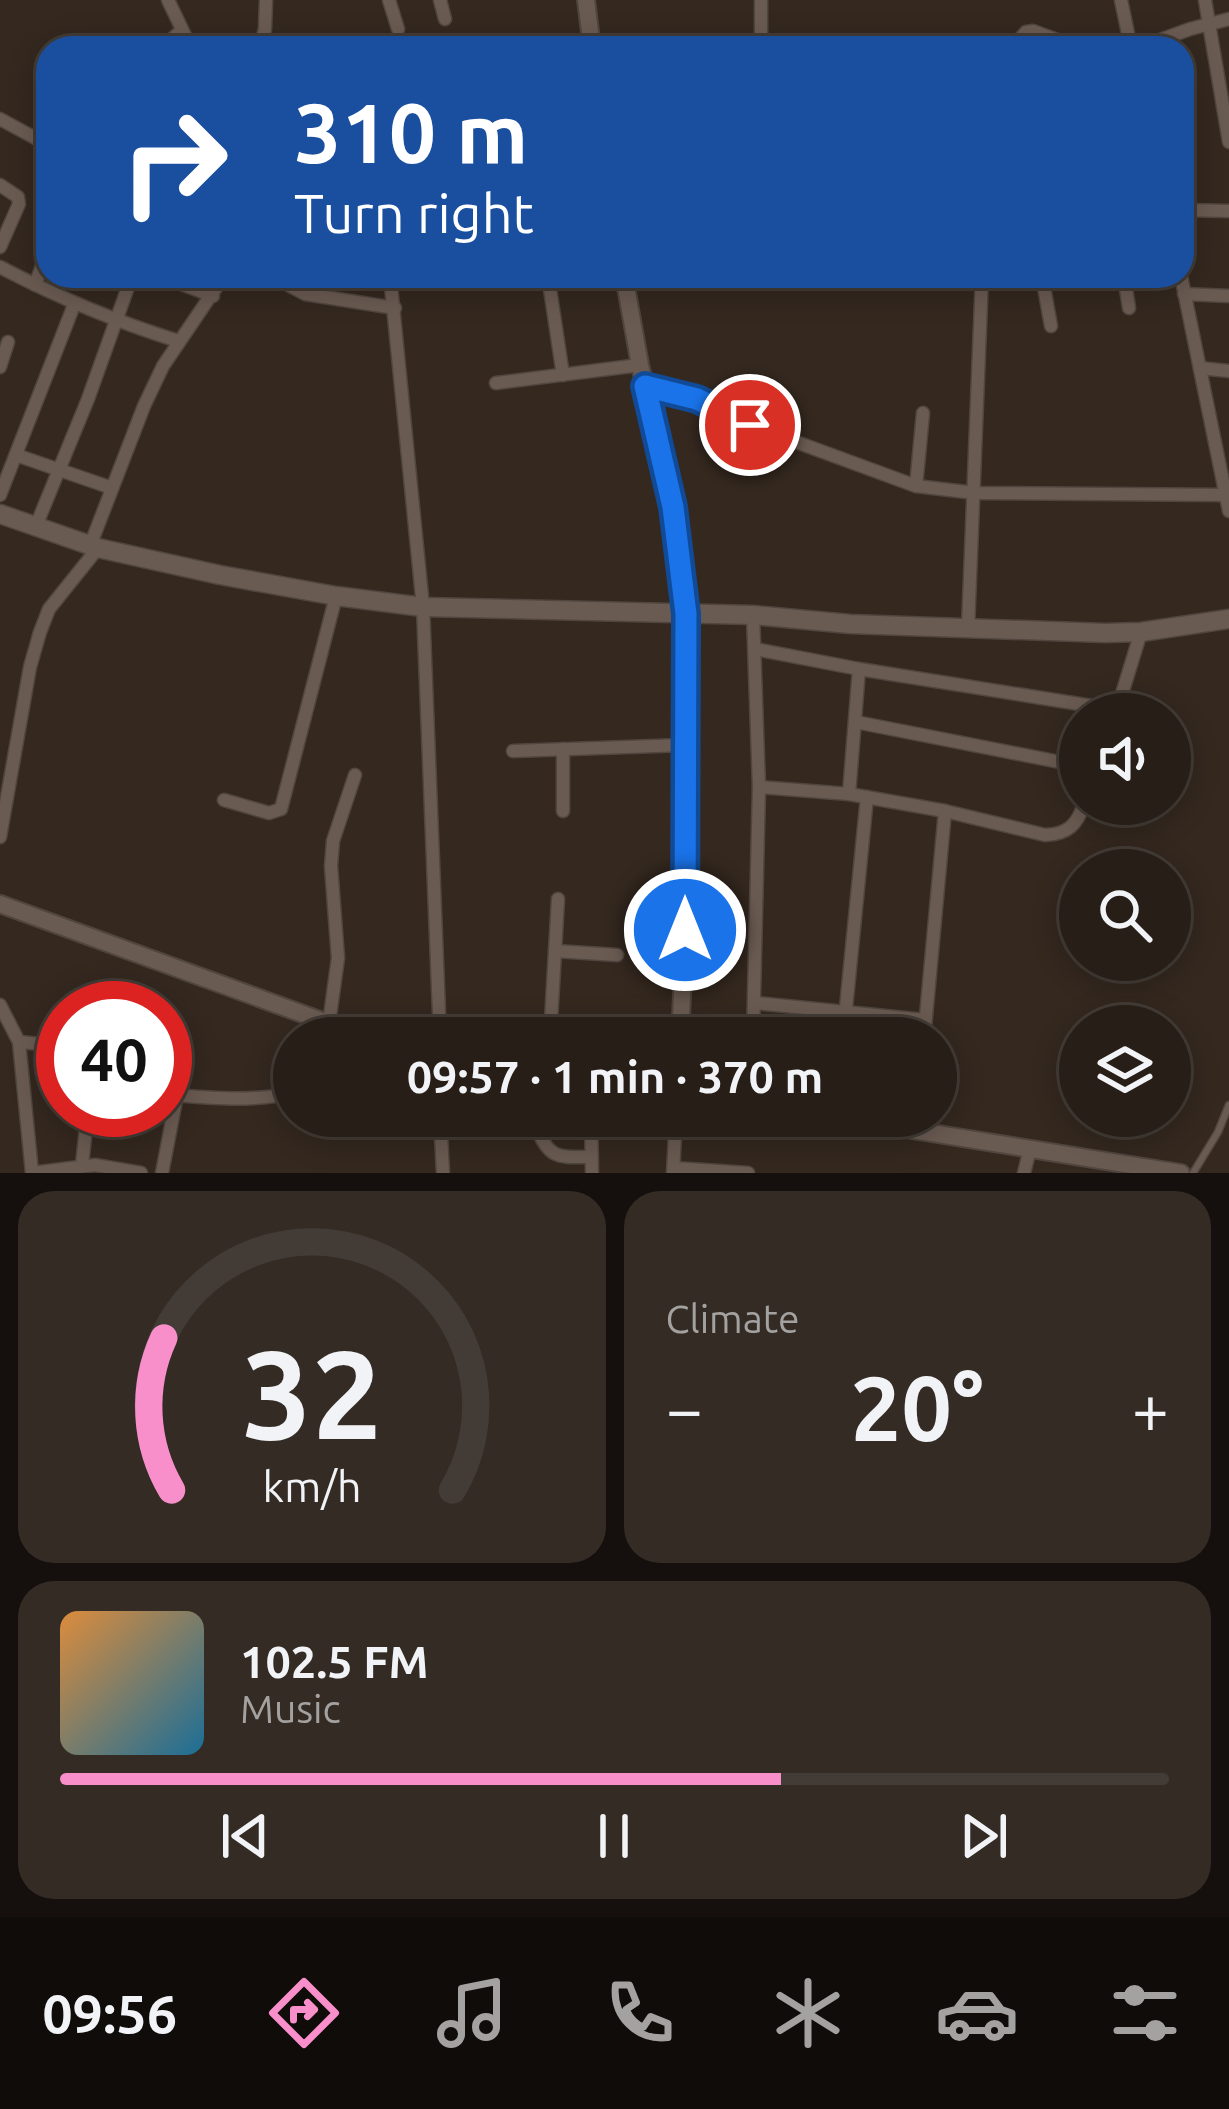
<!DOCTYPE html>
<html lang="en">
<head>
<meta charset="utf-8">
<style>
	body { margin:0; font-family:Ubuntu,sans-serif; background:#332b24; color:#f1f3f6; height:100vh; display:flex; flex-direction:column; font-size:45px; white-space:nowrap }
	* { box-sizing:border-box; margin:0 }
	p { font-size:39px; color:#a4a2a1 }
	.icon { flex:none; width:66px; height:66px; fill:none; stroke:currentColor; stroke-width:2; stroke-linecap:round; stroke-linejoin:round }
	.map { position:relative; height:1173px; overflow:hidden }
	.sheet { display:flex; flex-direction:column; gap:18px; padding:18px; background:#15100d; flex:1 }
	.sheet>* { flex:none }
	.hud { position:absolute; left:36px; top:36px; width:1158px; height:252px; border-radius:36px; box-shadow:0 6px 30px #0003,0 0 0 3px #433c36; background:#1a4fa0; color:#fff; overflow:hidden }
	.controls { position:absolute; left:1059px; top:693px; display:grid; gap:24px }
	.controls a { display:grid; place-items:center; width:132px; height:132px; border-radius:50%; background:#271e17; box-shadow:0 6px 30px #0003,0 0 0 3px #433c36; font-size:60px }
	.speed { position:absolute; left:36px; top:981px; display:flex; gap:24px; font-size:60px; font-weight:700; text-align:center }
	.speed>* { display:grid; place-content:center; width:156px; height:156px; border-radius:50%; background:#271e17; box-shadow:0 6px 30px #0003,0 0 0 3px #433c36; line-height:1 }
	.speed .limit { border:18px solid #d22; background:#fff; color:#111 }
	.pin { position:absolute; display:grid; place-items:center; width:102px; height:102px; color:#fff; margin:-51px; border:6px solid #fff; border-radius:50%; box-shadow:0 3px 12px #0007 }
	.me { position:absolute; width:132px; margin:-66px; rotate:0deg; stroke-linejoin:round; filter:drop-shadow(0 0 9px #0008) }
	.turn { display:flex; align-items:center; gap:42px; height:252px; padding:0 60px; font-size:54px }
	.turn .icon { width:156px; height:156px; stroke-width:2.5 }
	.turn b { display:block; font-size:84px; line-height:102px }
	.big { font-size:90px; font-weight:600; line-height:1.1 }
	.sheet .card { flex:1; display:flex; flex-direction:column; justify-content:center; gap:18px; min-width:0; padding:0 42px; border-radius:36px; background:#332b24 }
	.sheet .dial { align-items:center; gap:0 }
	.dial svg { height:312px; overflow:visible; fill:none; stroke:#433c36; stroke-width:7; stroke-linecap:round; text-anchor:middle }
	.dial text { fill:#f1f3f6; stroke:none }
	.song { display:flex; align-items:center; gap:36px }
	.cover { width:144px; height:144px; border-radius:18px; background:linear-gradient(135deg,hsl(30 70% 55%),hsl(200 70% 35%)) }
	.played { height:12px; border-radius:6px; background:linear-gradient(90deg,#f98fca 65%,#433c36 65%) }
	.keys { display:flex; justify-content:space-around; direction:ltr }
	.heat { display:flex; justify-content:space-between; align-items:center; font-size:66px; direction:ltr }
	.sheet .tiles { flex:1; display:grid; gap:18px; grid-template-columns:1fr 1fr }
	.card:last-child { grid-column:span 2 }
	.trip { position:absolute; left:273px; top:1017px; width:684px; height:120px; border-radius:60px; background:#271e17; box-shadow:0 6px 30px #0003,0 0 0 3px #433c36; font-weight:600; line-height:120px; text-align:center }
	.dock { display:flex; height:192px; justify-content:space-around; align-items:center; background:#100c09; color:#a4a2a1 }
	.dock .icon { width:84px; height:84px }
	.dock .on { color:#f98fca }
	.dock b { font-size:54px; color:#f1f3f6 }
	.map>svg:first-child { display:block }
</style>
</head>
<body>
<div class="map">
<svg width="1229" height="1173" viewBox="0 0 1229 1173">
	<rect width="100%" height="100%" fill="#34281f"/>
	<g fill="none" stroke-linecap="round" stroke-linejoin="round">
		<!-- service casing -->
		<g stroke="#50463f" stroke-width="9">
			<polyline id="service" points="1193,1173 1218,1132 1229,1105"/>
		</g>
		<!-- minor casing -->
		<g stroke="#50463f" stroke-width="15">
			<g id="minor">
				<polyline points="168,0 191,48"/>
				<polyline points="389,0 398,29"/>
				<polyline points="440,0 445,19"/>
				<polyline points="1121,0 1131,48"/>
				<polyline points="1205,0 1229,142"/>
				<polyline points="162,48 182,30"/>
				<polyline points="260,48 265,29 266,0"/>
				<polyline points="761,48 761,0"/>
				<polyline points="1012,48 1026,32 1033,31 1079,48"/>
				<polyline points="1138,48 1190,29 1229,19"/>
				<polyline points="0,119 48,145"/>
				<polyline points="0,185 18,197 19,204 0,247"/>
				<polyline points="1182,210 1229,211"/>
				<path d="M0,267C59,298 114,321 178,341"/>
				<polyline points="160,276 213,296"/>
				<polyline points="287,276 290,286 305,294 395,308"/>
				<polyline points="390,276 423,607 440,1038"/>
				<polyline points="548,276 563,375"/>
				<polyline points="1042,276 1051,326"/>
				<polyline points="1124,276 1129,308"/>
				<polyline points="1181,276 1229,511"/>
				<polyline points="35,285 48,250"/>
				<polyline points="1184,294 1229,296"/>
				<polyline points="0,367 8,342"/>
				<polyline points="1200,368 1229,371"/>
				<polyline points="496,383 640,365"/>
				<polyline points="645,386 697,399 750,425 916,486 975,493 1226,495"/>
				<polyline points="16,455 112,488"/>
				<polyline points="916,486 923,413"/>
				<polyline points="0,495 74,305"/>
				<polyline points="36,526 88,399 132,276"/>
				<polyline points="90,546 144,406 163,366 224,276"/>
				<polyline points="753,615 759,787 753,1038"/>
				<polyline points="968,628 982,276"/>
				<polyline points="755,649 859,669 1117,710 1141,632"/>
				<path d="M859,669L849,794L945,811L1045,835C1068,834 1077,825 1084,804"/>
				<polyline points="856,722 1080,766"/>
				<polyline points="563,749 563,811"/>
				<polyline points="513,751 684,745"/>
				<polyline points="759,787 849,794"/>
				<polyline points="224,800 269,813 281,809 336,596"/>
				<polyline points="0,837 30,667 40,632 49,609 98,548"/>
				<polyline points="555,951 617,955"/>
				<polyline points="756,1003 925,1020"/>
				<polyline points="0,1005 19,1042 32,1173 95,1165 141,1173"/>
				<polyline points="329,1023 338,958 331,866 333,841 355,775"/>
				<polyline points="550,1038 558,899"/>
				<polyline points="843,1038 867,797"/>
				<polyline points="924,1038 945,811"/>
				<polyline points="19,1042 63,1046"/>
				<path d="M165,1094C209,1098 251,1102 294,1093"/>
				<polyline points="397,1116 439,1128"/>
				<polyline points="440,1116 443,1173"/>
				<polyline points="591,1116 592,1173"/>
				<path d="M537,1128C549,1160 560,1157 591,1157"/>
				<polyline points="82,1165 88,1110"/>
				<polyline points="674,1168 748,1173"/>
				<polyline points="162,1173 177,1095"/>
				<polyline points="673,1173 676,1116"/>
				<polyline points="1024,1173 1030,1149"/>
			</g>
		</g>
		<!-- tertiary casing -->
		<g stroke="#50463f" stroke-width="20">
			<g id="tertiary">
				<polyline points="586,0 592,48"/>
				<polyline points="624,276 640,365 673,507 686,614 685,930 680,1038"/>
				<polyline points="0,904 369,1038"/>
				<polyline points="825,1116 1181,1173"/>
			</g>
		</g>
		<!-- secondary casing -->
		<g stroke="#50463f" stroke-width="21">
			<polyline id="secondary" points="0,514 98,548 220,575 336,596 423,607 753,615 850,624 1105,633 1141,632 1229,619"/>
		</g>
		<!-- service -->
		<use href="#service" stroke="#6a5b52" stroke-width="6"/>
		<!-- minor -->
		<use href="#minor" stroke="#6a5b52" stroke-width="12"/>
		<!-- tertiary -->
		<use href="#tertiary" stroke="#6a5b52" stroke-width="16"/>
		<!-- secondary -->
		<use href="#secondary" stroke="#6a5b52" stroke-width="18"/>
	</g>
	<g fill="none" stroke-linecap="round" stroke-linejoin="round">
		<!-- route casing -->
		<g stroke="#114b97" stroke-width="30">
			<polyline id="route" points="685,930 686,614 673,507 645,386 697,399 750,425"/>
		</g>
		<!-- route -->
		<use href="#route" stroke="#1a73e8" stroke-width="21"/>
	</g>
</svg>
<div class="controls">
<a><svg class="icon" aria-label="sound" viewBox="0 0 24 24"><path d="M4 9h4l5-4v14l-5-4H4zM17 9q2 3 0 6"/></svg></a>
<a><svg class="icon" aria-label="search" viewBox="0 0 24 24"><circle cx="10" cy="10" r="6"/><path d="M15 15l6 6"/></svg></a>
<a><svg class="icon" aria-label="layers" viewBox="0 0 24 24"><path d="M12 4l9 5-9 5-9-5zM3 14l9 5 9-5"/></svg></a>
</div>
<div class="speed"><div class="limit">40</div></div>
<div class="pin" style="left:750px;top:425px;background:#d93025"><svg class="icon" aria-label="arrive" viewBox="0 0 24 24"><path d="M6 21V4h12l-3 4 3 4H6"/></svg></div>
<svg class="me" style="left:685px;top:930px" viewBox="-20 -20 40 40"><circle r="17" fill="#1a73e8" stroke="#fff" stroke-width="3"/><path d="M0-11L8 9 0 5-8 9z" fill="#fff"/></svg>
<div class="trip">09:57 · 1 min · 370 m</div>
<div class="hud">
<div class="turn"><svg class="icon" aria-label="right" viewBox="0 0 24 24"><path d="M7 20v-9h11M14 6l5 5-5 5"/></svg><div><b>310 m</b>Turn right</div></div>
</div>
</div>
<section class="sheet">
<div class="tiles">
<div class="card dial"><svg viewBox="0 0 100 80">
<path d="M14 69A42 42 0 1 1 86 69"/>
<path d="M14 69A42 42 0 0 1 12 30" stroke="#f98fca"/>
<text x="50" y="56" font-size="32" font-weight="700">32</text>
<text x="50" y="72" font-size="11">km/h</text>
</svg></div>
<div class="card"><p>Climate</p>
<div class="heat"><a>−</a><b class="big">20°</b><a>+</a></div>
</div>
<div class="card">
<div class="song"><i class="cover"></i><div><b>102.5 FM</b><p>Music</p></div></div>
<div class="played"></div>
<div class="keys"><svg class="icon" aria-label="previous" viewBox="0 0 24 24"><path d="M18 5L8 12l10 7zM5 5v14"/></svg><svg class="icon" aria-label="pause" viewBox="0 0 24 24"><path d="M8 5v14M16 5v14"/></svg><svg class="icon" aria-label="next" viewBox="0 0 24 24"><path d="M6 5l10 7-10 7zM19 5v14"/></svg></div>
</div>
</div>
</section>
<nav class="dock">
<b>09:56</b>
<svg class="icon on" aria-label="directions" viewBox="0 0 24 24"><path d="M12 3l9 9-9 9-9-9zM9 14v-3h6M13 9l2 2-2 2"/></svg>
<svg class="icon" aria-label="music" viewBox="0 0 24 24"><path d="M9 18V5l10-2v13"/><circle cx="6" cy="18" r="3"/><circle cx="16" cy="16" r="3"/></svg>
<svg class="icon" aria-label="phone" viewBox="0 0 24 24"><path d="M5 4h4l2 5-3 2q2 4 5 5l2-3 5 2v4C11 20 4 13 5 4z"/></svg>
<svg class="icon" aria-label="climate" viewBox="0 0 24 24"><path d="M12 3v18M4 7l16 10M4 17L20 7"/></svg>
<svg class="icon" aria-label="car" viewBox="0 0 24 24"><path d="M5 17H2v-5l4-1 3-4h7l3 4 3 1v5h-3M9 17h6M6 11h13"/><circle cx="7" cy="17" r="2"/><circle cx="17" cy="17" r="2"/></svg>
<svg class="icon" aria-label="filters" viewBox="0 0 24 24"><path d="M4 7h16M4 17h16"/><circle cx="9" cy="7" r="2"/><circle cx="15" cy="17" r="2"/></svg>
</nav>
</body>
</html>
